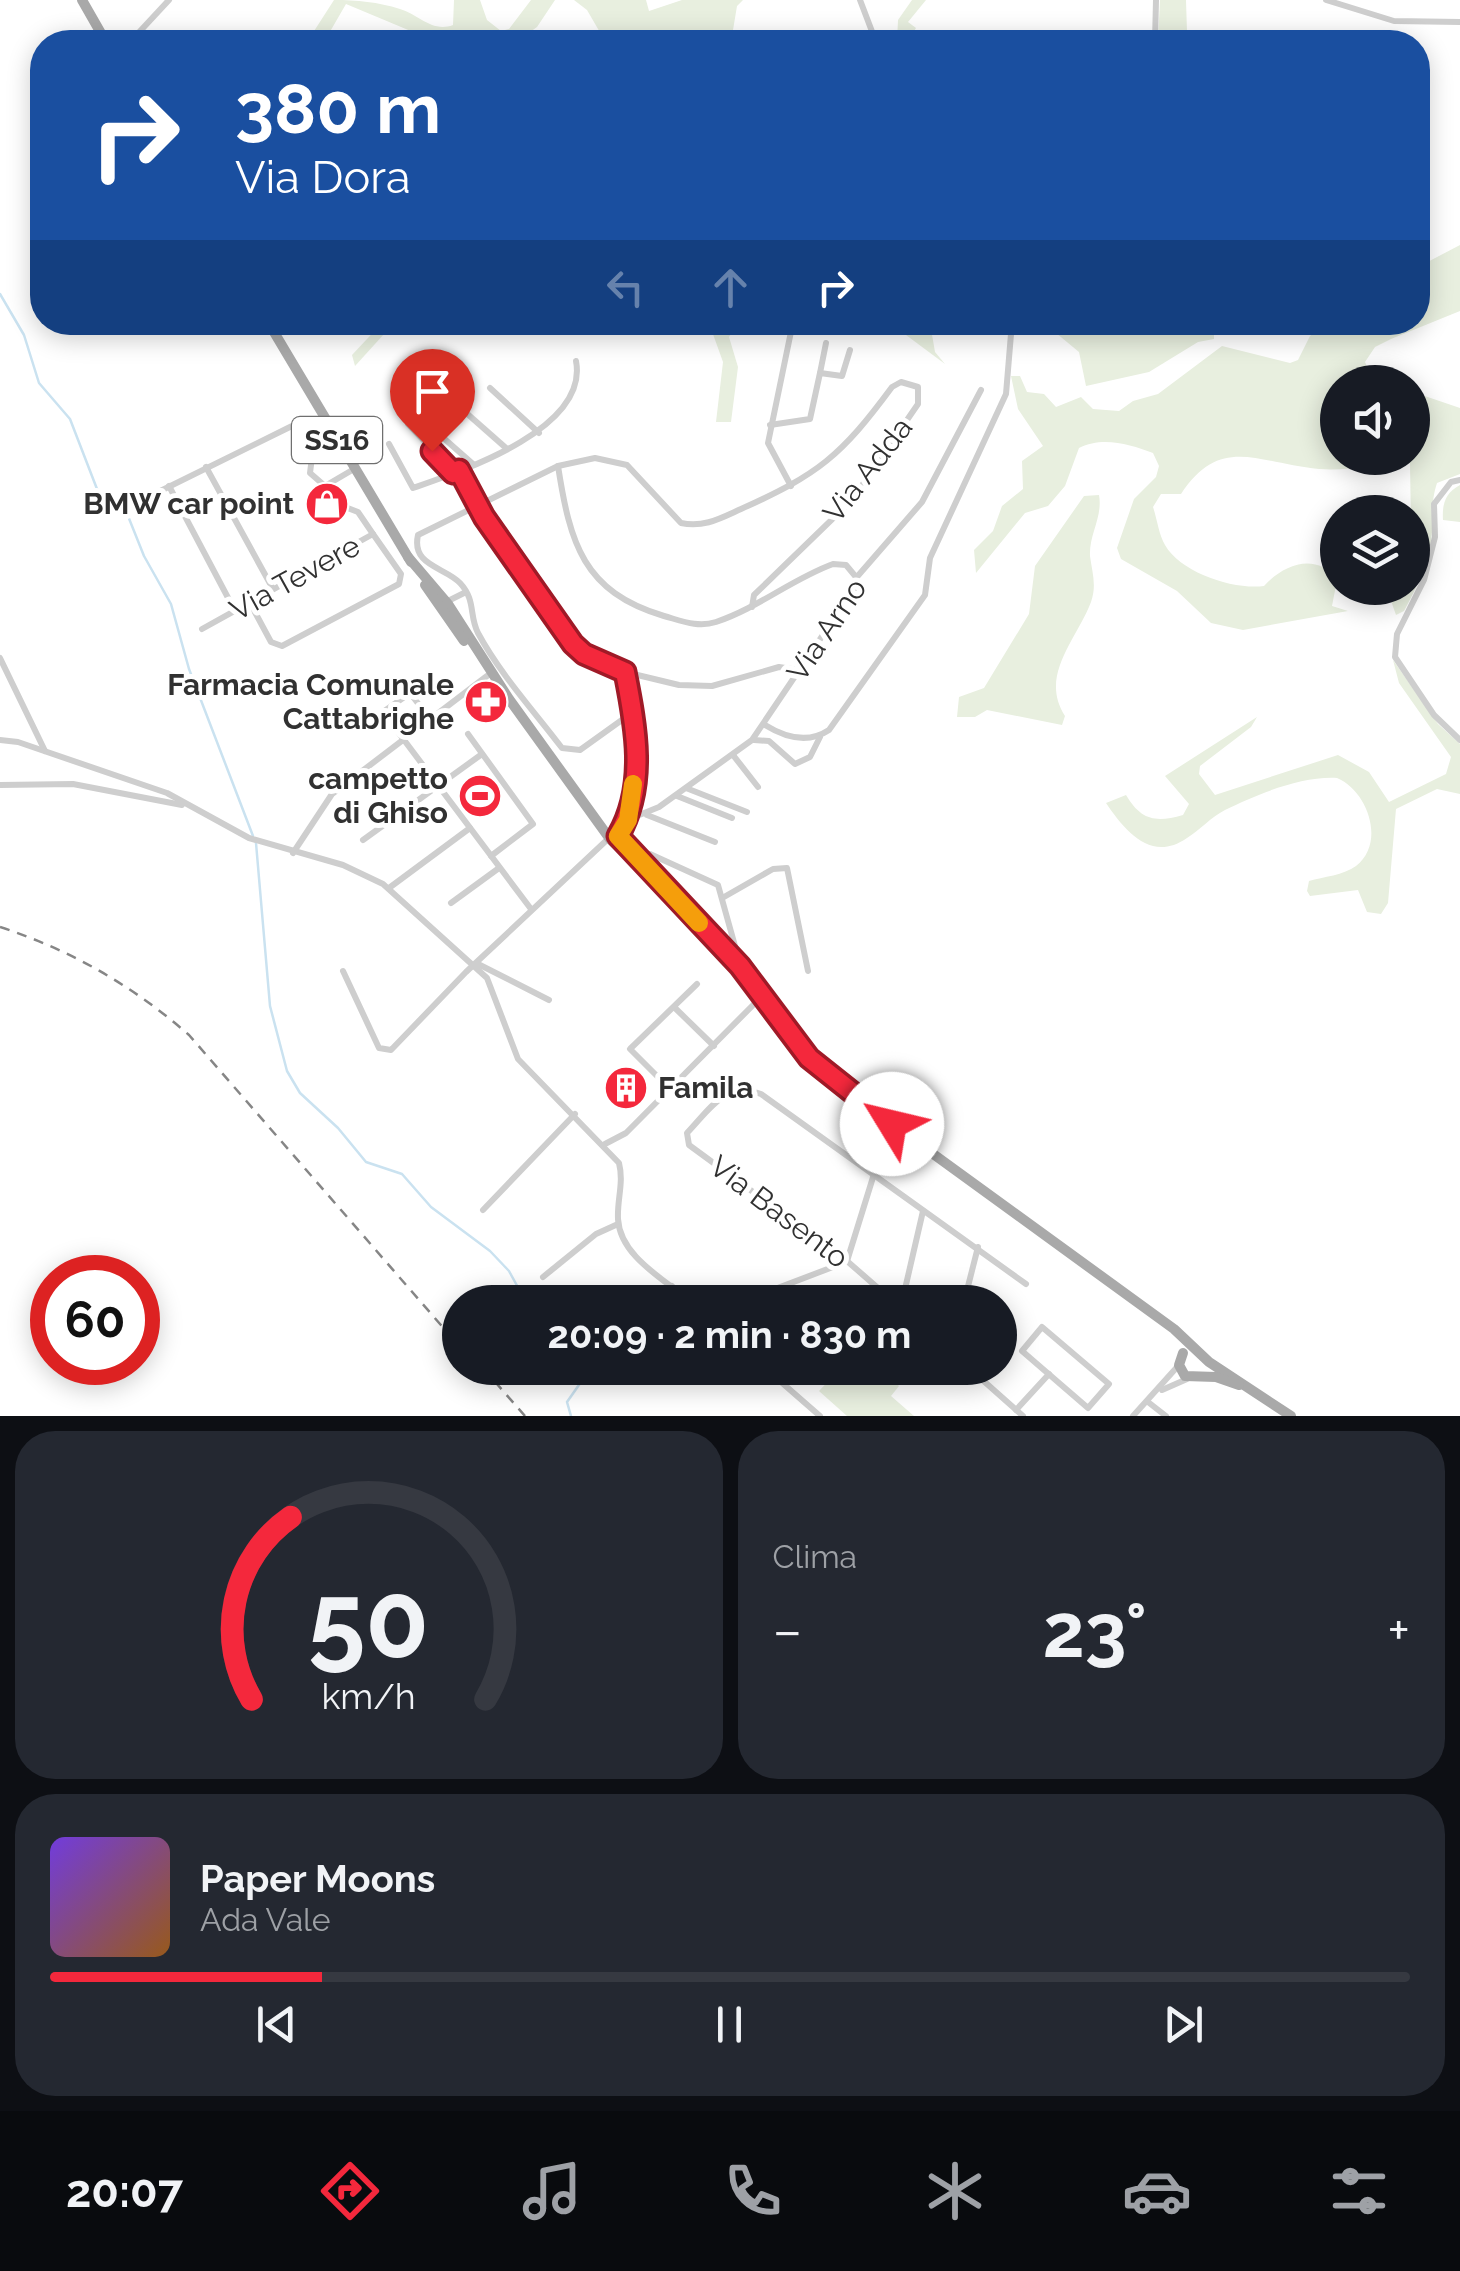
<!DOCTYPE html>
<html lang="it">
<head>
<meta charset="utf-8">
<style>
	body { margin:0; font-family:Raleway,sans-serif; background:#242831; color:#f1f3f6; height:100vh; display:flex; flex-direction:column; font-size:38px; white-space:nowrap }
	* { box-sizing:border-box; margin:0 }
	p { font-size:32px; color:#9ea1a6 }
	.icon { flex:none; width:55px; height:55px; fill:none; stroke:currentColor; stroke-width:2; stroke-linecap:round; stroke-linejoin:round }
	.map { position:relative; height:1416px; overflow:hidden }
	.details { display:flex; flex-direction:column; gap:15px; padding:15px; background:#0d0f14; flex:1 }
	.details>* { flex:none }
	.banner { position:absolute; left:30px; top:30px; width:1400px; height:305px; border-radius:40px; box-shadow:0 5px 25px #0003; background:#1a4fa0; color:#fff; overflow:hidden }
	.fabs { position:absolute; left:1320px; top:365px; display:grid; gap:20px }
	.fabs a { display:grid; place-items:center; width:110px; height:110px; border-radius:50%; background:#171b24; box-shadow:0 5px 25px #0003; font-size:50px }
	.speed { position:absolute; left:30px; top:1255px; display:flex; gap:20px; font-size:50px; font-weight:700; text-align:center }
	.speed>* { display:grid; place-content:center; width:130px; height:130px; border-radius:50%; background:#171b24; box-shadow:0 5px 25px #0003; line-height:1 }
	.speed .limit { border:15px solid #d22; background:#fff; color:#111 }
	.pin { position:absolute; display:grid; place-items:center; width:85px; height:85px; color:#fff; margin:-102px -42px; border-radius:50% 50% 50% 0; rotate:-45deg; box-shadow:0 0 10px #0007 }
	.pin .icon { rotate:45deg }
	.me { position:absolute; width:110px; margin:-55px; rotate:306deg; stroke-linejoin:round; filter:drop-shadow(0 0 8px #0008) }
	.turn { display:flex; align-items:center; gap:35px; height:210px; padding:0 40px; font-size:45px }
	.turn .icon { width:130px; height:130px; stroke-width:2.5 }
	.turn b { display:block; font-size:70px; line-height:85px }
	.lanes { display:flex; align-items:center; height:95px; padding:0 40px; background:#0003; justify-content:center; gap:50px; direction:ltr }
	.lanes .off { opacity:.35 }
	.big { font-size:75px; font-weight:700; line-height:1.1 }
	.details .tile { flex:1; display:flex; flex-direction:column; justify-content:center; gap:15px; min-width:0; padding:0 35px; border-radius:40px; background:#242831 }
	.details .dial { align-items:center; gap:0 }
	.dial svg { height:260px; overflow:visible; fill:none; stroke:#363941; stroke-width:7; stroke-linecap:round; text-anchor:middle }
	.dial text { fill:#f1f3f6; stroke:none }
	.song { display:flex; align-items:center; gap:30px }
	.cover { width:120px; height:120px; border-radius:15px; background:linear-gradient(135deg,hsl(260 70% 55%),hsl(30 70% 35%)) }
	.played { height:10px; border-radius:5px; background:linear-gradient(90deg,#f4283c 20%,#363941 20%) }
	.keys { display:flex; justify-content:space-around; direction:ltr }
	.heat { display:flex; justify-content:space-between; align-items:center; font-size:55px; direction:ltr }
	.details .tiles { flex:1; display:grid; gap:15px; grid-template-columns:1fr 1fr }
	.tile:last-child { grid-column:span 2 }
	.trip { position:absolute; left:442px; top:1285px; width:575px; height:100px; border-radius:50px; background:#171b24; box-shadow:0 5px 25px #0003; font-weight:700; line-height:100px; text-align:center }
	.dock { display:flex; height:160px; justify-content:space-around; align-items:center; background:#090b0e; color:#9ea1a6 }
	.dock .icon { width:70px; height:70px }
	.dock .on { color:#f4283c }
	.dock b { font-size:45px; color:#f1f3f6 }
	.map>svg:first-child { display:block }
</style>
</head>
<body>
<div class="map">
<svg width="1460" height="1416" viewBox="0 0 1460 1416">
	<rect width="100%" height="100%" fill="#fff"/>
	<!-- green -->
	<g fill="#e8efdf">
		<path d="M334,0C357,0 378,2 400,9C418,14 432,33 453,25L454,0H480L487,20L501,31L509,29L531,0H555L537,27L516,42H437L346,4L324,42H307Z"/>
		<polygon points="574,0 646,0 649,11 682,0 743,0 737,6 731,42 723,42 724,35 698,42 605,41 587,10"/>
		<polygon points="912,0 926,0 908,22 916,28 907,42 897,42 898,20"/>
		<polygon points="1160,0 1186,0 1187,32 1196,42 1158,42"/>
		<path d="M1460,245V311L1391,339L1375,347L1365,362L1372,378L1388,382H1338V458H1412L1413,392L1460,408V474L1437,483C1431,501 1433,514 1432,532C1430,560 1417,587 1404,611L1396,615L1389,595L1393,588H1412L1410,463L1404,460C1375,465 1348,471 1319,469C1259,464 1221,433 1181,494H1161L1153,507C1157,519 1159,535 1165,545C1181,573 1234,590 1264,586C1283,565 1316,551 1337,580L1332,606L1348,611L1243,630L1211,623L1177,591L1121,559L1117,548L1134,499L1156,477L1159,466L1153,453C1130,444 1102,436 1079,448L1065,486L1048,506L1025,513L976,573L974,550L993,531L1002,506L1023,489L1022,461L1043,446L1018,409L1011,376H1020L1027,392L1044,394L1056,407L1081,397L1093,409L1119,411L1133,401L1158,394L1222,346L1290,363L1298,360L1310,336L1325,323L1418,322V267Z"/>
		<polygon points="382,323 394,323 355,366 352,355"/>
		<polygon points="709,323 736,326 729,337 738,367 731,422 716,422 723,362"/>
		<polygon points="876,323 930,323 935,352 945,364 902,332"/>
		<polygon points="1044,323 1073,323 1120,333 1162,323 1214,323 1214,339 1198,342 1149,372 1086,386 1079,352"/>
		<path d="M1460,485V522L1443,520C1442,504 1445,493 1460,485Z"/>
		<path d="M1099,495C1103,517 1089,534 1090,556C1092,572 1097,585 1091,602C1076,641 1039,675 1065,716L1062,725L987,710L975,717H957L959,697L984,688L1029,614L1035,566L1084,496Z"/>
		<path d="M1393,660L1438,724L1460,744V794L1437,789L1396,809L1388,903L1381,914L1367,912L1358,890L1310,896L1307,891L1309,881C1323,877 1344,875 1356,866C1386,843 1368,791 1337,778C1302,776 1257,794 1225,810C1211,817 1200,830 1187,838C1151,863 1125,831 1106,803L1126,795C1141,820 1155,823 1183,815L1189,804L1165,776L1257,717L1251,727L1200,766L1199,774L1215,795L1338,755L1369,772L1389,802L1446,774L1451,757L1399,683Z"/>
		<polygon points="486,776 501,795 474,816 459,797"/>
		<polygon points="841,1368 894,1368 887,1375 899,1386 891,1396 914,1416 847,1416 819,1391"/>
	</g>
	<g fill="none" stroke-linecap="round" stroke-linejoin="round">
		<!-- stream -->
		<g stroke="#cae2f0" stroke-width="2.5">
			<polyline points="0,294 24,335 39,383 70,419 97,489 124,506 144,556 171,604 189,669 253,836"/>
			<polyline points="256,843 270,1006 287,1071 300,1093 338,1128 366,1162 402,1174 431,1207 490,1251 509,1271 526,1302"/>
			<polyline points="571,1416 567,1402 581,1382 583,1368"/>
		</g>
		<!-- minor -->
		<g stroke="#cecece" stroke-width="6">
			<polyline points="860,0 876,42"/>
			<polyline points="1326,0 1394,21 1460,22"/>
			<polyline points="130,42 169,0"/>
			<polyline points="1155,42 1156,0"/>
			<polyline points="820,373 826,343"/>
			<polyline points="490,388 539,433"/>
			<polyline points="455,403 506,448"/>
			<polyline points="423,420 473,464"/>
			<polyline points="408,424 448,466 473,510"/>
			<polyline points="770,425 810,419 820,373 842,376 850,350"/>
			<path d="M389,444L413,488C462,471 589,429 576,361"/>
			<path d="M558,466C570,543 583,592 664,616C682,621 698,628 716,622C758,608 792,579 833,564L846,565L856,577"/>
			<polyline points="206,467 273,589"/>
			<polyline points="459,470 484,517 584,654 625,672 679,685 712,686 779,667 798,670"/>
			<polyline points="1460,480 1451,482 1434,504 1435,537 1424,580 1397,634 1395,657 1434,715 1460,740"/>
			<polyline points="169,486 235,611"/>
			<polyline points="325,486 354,469"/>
			<polyline points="791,486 768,443 793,322"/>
			<polyline points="136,503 296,424 313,449 310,473 325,486"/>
			<polyline points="446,602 466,592"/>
			<polyline points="250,603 271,642 282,646 399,584 401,574 373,534"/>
			<polyline points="202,629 373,534 358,512 327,500 325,486"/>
			<polyline points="0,658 45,751"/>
			<polyline points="625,672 639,745 627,820"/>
			<polyline points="473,687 490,683"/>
			<path d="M633,712L580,750L562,748C534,711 500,674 478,633C469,616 476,600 460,583C445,567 411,566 418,535L558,466L595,458L627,465L681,523C704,528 721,518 741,509C819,474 841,456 892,387L901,382L918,387V404L852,500L754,595L752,607"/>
			<polyline points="430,719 410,693 383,712 531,909"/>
			<path d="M765,725C786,738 808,744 829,730L925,595L930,558L1006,394L1012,322"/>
			<polyline points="468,734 533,824 491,856"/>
			<path d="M0,740L18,742L167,793L249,838L343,865L383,884L487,978L518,1059L619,1163C624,1183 617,1199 618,1219C620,1257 666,1280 691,1302"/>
			<polyline points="754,740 769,741 795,764 810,757 820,737"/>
			<polyline points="733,755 758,787"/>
			<polyline points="0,785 73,784 182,805"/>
			<polyline points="686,788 747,812"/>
			<polyline points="677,796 732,818"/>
			<polyline points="647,815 715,842"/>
			<polyline points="614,833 627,820 659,807 752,740 854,589 856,578 922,502 981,390"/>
			<polyline points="363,840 482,754"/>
			<polyline points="293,853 332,794 487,676"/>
			<polyline points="635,856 650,854 718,885 740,964"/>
			<polyline points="389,888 470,828"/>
			<polyline points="724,897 773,869 787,868 808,971"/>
			<polyline points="451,903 499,868"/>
			<polyline points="478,964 549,1000"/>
			<polyline points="343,971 379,1048 391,1050 466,972 609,838"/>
			<polyline points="674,1007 714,1046"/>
			<polyline points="671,1090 630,1049 697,984"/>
			<polyline points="605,1144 626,1133 762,996"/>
			<polyline points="483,1210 575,1114"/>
			<polyline points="847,1261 874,1174"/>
			<polyline points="543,1277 596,1234 618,1224"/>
			<polyline points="658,1302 672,1286"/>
			<polyline points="741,1302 846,1262"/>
			<path d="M894,1302L847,1261L689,1145L687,1133C710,1109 725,1081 761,1094L1026,1284"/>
			<polyline points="902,1302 923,1211"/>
			<polyline points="964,1302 978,1247"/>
			<polygon points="1042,1327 1109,1384 1088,1408 1022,1351"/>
			<polyline points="765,1368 820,1416"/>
			<polyline points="969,1368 1023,1416"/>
			<polyline points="1162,1390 1187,1379"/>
			<polyline points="1148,1402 1166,1416"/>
			<polyline points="1016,1410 1049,1374"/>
			<polyline points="1133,1416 1178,1366"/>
		</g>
		<!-- primary -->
		<g stroke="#a9a9a9" stroke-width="10">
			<polyline points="82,0 106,42"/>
			<polyline points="268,322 411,562"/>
			<polyline points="408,557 448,604 509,699 610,839 721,944 809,1058 852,1095 1174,1329 1209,1362 1291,1416"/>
			<polyline points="425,585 464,641"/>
			<polyline points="1183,1353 1179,1365 1185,1376 1216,1377 1239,1385"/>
		</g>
		<!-- rail -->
		<g stroke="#868686" stroke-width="2.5" stroke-dasharray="10 8" stroke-linecap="butt">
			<path d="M0,927C71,950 133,986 189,1035L460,1347"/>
			<polyline points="483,1368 525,1416"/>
		</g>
	</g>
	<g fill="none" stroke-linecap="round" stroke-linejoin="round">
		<!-- route casing -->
		<g stroke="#9f1a27" stroke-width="25">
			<path id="route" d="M432,451L453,473L459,470L484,517L573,644L584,654L625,672C636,727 647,786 618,836L740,966L809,1058L892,1124"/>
		</g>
		<!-- route -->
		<use href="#route" stroke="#f4283c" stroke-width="18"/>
		<!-- slow -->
		<polyline stroke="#f59e0b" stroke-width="18" points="633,784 628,820 618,836 699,923"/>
	</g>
	<!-- icons -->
	<defs>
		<g id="shop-disc" transform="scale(2.25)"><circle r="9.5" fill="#f4283c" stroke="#fff"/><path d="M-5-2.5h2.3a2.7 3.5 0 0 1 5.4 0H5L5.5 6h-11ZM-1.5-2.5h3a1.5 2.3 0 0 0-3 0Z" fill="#fff"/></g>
		<g id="pharmacy-disc" transform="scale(2.25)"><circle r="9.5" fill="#f4283c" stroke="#fff"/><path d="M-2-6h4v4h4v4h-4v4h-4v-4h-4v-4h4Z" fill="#fff"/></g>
		<g id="stadium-disc" transform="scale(2.25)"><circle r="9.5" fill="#f4283c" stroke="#fff"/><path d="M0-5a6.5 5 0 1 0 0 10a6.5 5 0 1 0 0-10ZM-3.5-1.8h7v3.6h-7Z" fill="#fff"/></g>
		<g id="building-disc" transform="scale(2.25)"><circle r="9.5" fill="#f4283c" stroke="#fff"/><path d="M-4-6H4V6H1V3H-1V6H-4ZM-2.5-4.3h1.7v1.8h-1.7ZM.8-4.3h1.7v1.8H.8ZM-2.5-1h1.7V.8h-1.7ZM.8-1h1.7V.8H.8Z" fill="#fff"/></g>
	</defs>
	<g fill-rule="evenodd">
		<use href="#shop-disc" x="327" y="504"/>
		<use href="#pharmacy-disc" x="486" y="702"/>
		<use href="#stadium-disc" x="480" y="796"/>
		<use href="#building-disc" x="626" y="1088"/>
	</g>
	<g text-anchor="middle" stroke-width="10" stroke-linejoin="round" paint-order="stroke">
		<!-- shield labels -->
		<rect fill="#fff" stroke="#6f6f6f" stroke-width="2.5" x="292" y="417" width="90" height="46" rx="8"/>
		<g font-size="28" font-weight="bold" fill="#313131">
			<text x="337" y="450">SS16</text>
		</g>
		<!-- street labels -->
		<g font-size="30" fill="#313131" stroke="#fff">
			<text transform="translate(868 470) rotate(-52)" y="10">Via Adda</text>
			<text transform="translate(295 578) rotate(-29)" y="10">Via Tevere</text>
			<text transform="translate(827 630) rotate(-56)" y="10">Via Arno</text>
			<text transform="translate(779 1212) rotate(37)" y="10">Via Basento</text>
		</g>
		<!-- poi labels -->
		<g font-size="30" font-weight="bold" fill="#313131" stroke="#fff" text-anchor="end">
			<text x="294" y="514">BMW car point</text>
			<text x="454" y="695">Farmacia Comunale<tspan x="454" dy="34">Cattabrighe</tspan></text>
			<text x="448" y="789">campetto<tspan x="448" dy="34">di Ghiso</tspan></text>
			<text x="658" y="1098" text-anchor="start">Famila</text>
		</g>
	</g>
</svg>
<div class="fabs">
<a><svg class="icon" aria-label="sound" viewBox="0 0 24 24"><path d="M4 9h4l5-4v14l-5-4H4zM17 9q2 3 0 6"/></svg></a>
<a><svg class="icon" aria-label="layers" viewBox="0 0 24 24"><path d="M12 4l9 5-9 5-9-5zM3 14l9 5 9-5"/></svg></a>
</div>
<div class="speed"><div class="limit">60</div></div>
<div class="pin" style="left:432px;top:451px;background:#d93025"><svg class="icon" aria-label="arrive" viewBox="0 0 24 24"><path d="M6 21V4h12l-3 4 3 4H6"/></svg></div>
<svg class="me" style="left:892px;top:1124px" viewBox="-20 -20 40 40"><circle r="19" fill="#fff"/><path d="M0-13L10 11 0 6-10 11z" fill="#f4283c"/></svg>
<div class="trip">20:09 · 2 min · 830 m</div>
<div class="banner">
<div class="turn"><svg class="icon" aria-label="right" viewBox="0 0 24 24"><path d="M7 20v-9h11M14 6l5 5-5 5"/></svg><div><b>380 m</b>Via Dora</div></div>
<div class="lanes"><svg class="icon off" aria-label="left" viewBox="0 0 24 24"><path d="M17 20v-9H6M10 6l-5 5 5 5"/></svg><svg class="icon off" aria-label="ahead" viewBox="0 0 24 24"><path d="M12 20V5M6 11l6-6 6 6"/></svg><svg class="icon" aria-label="right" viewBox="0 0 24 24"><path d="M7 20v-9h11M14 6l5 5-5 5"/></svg></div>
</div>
</div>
<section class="details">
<div class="tiles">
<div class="tile dial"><svg viewBox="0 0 100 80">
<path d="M14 69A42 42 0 1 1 86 69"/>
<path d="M14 69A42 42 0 0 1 26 13" stroke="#f4283c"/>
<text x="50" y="56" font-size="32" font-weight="700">50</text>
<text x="50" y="72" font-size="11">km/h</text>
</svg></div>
<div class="tile"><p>Clima</p>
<div class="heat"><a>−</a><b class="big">23°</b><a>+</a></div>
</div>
<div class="tile">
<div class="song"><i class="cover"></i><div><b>Paper Moons</b><p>Ada Vale</p></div></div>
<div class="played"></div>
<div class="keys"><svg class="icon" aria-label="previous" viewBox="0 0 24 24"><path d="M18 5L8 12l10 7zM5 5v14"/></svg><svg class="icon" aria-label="pause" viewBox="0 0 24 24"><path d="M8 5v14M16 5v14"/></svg><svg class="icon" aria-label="next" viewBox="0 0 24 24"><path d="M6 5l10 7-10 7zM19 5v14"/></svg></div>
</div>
</div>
</section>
<nav class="dock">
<b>20:07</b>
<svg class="icon on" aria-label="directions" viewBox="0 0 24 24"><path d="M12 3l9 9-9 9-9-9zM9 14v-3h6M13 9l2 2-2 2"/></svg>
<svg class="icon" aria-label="music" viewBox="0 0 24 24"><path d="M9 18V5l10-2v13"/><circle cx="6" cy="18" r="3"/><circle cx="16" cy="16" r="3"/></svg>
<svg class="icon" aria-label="phone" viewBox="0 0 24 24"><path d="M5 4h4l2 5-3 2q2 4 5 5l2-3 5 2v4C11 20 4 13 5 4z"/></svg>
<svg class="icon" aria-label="climate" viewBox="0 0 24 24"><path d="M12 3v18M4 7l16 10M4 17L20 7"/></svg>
<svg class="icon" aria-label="car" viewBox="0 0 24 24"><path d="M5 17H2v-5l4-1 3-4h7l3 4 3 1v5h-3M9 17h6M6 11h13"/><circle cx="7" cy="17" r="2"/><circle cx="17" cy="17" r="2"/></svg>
<svg class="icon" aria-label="filters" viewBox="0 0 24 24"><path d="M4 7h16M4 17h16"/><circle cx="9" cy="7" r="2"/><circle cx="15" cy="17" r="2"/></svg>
</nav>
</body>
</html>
